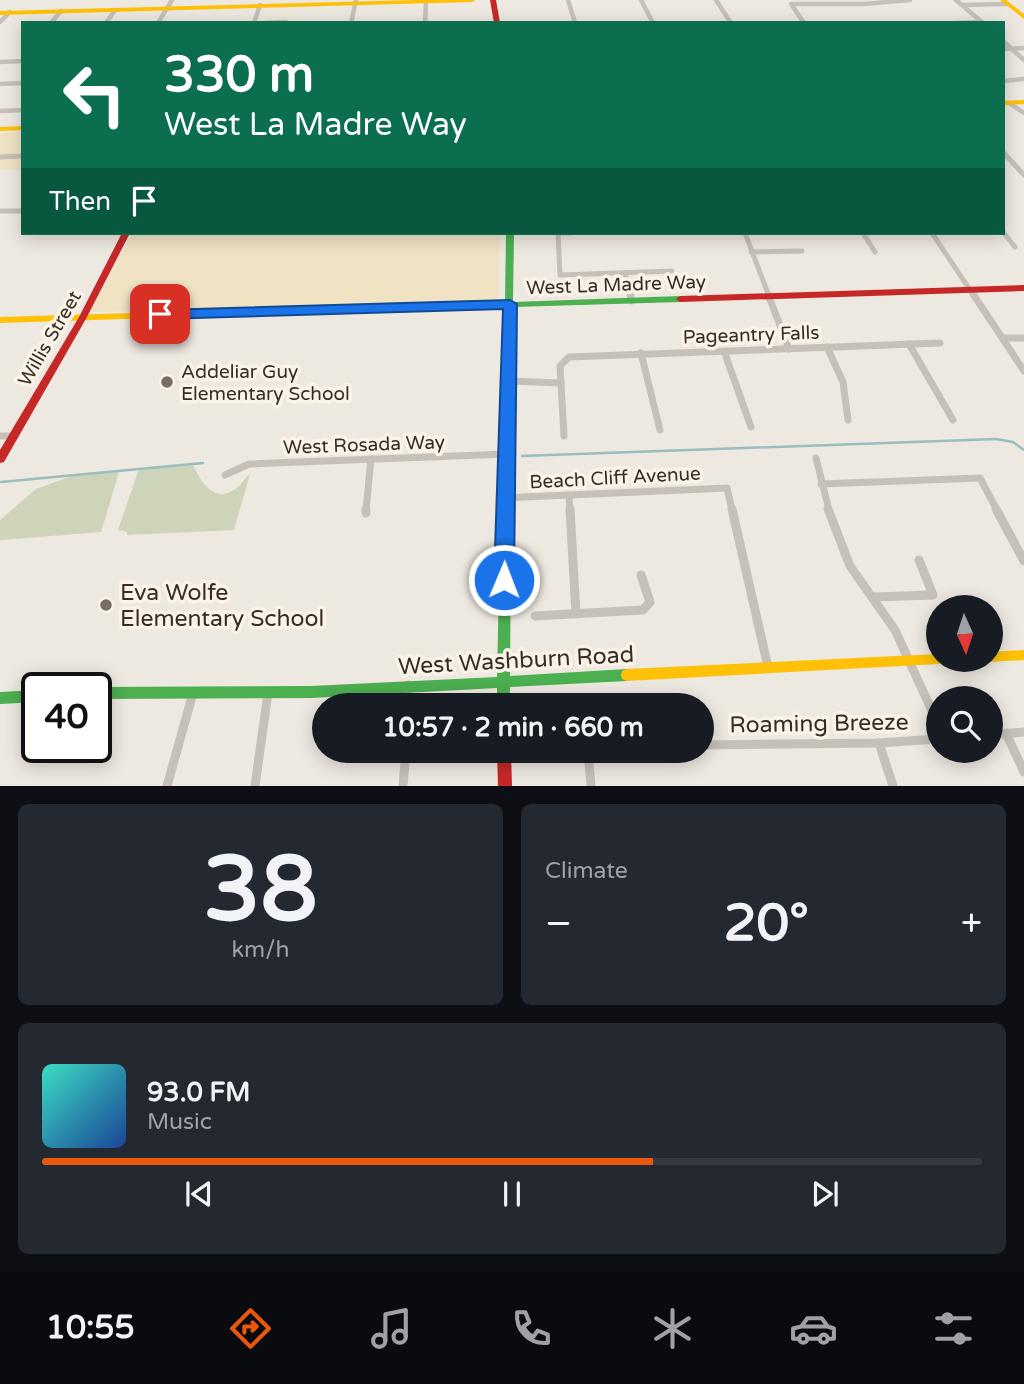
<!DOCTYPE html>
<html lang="en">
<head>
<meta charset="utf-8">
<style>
	body { margin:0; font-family:"Varela Round",sans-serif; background:#242831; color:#f1f3f6; height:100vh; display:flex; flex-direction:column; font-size:26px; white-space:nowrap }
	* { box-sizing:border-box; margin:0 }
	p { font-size:23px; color:#9ea1a6 }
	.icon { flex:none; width:38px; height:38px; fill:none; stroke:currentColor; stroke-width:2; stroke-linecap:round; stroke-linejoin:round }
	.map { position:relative; height:786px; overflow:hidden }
	.panel { display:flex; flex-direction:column; gap:18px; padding:18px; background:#0d0f14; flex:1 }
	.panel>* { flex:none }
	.guide { position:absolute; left:21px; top:21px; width:984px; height:214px; border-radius:0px; box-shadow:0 4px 18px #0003; background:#0b6e4f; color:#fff; overflow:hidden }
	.needle { width:46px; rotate:177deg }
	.buttons { position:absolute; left:926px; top:595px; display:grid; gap:14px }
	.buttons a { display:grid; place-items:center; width:77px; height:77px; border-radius:50%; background:#171b24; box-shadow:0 4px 18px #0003; font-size:35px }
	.speed { position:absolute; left:21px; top:672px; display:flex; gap:14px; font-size:35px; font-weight:700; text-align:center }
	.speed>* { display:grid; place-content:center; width:91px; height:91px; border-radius:50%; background:#171b24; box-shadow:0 4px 18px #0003; line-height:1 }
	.speed .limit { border:4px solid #111; border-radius:10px; background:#fff; color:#111 }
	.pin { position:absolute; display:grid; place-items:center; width:60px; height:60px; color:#fff; margin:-30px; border-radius:14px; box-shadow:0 4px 10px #0006 }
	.me { position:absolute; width:77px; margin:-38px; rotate:1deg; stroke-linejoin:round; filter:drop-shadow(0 0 5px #0008) }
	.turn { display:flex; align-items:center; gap:24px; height:147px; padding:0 28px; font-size:32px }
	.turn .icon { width:91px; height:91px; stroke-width:2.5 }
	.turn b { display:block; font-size:49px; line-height:60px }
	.then { display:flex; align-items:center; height:66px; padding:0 28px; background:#0003; gap:14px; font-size:26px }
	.big { font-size:52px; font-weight:700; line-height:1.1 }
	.panel .widget { flex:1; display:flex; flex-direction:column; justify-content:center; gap:10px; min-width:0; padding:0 24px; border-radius:10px; background:#242831 }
	.panel .dial { align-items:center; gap:0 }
	.dial b { font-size:91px; line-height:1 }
	.song { display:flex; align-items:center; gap:21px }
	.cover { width:84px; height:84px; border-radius:10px; background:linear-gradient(135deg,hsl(170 70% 55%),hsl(220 70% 35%)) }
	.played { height:7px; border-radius:4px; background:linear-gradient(90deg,#ea580c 65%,#363941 65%) }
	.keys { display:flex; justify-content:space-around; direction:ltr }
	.heat { display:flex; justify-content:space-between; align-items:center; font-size:38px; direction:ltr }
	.panel .tiles { flex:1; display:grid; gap:18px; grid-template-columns:1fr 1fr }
	.widget:last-child { grid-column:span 2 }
	.trip { position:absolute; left:312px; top:693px; width:402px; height:70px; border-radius:35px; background:#171b24; box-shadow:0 4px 18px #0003; font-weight:700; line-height:70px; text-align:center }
	.dock { display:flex; height:112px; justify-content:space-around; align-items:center; background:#090b0e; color:#9ea1a6 }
	.dock .icon { width:49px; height:49px }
	.dock .on { color:#ea580c }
	.dock b { font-size:32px; color:#f1f3f6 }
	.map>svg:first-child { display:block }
</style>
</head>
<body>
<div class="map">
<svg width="1024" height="786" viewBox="0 0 1024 786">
	<rect width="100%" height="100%" fill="#ede8e0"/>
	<!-- green -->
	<g fill="#cdd4b9">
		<path d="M193,465C202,484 216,506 239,486C244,482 245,477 250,474L234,530L127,535V532L118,530L139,469Z"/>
		<polygon points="119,472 101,532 0,540 0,520 36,489 72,476"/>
	</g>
	<!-- sand -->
	<g fill="#efe3c4">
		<polygon points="23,132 23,169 0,170 0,133"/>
		<polygon points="132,233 500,233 498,300 90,312"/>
	</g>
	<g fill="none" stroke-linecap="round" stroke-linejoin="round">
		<!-- stream -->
		<g stroke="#9abdc0" stroke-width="2.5">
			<polyline points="522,456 996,439 1013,442 1024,450"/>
			<polyline points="1,482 203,463"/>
		</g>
		<!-- street-far3 -->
		<g stroke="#c6c0b9" stroke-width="4.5">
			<polyline points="568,0 575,23"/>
			<polyline points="641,0 653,23"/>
			<polyline points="716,0 731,23"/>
			<polyline points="956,0 983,23"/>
			<polyline points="963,5 1008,4"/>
			<polyline points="0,22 10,12"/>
			<polyline points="51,23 61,11"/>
			<polyline points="106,23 115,10"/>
			<polyline points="158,23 172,0"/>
			<polyline points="254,23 260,5"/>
			<polyline points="263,23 286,22"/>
			<polyline points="351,23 356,0"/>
			<polyline points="425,23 426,1"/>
			<polyline points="804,23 791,4 864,4 910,0"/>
			<polyline points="954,23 981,22"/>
			<polyline points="1003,41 1024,60"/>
			<polyline points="1003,49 1024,48"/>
			<polyline points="0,62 23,61"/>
			<polyline points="1003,81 1024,79"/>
			<polyline points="0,84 23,83"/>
			<polyline points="1009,103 1024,113"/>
			<polyline points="0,111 23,110"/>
		</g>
		<!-- street-far2 -->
		<g stroke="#c6c0b9" stroke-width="5">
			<polyline points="1003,152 1024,175"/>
			<polyline points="0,157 23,156"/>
			<polyline points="0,211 23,211"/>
			<polyline points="1003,232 1015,247"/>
			<polyline points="558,233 560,275 672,271"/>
			<polyline points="558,233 571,233"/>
			<polyline points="745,233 769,296"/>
			<polyline points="863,233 875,252"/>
			<polyline points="932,233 974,296"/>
			<polyline points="751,252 802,251"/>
			<polyline points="625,273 631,296"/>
		</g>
		<!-- street-far1 -->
		<g stroke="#c6c0b9" stroke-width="7">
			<polyline points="630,294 632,301"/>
			<polyline points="768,294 789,349"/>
			<polyline points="973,294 1024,371"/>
			<polyline points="1003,338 1024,338"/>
			<polyline points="909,344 953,420"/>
			<polyline points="827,347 843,382 848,420"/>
			<polyline points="724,351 751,427"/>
			<polyline points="641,353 660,430"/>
			<polyline points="507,381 561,383"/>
			<polyline points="0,436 12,436"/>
			<polyline points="564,436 560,366 569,357 940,343"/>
			<polyline points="816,458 829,510"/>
			<polyline points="225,475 249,464 507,454"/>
			<polyline points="821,484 980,478 997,510"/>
			<polyline points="569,495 570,510"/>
			<polyline points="505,498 727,488 732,510"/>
			<polyline points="366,510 371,459"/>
		</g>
		<!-- street -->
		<g stroke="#c6c0b9" stroke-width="9">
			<polyline points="570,509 576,614"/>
			<polyline points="732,509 768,667"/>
			<polyline points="828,509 850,566 895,630 938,724"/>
			<polyline points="996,509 1024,561"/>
			<polyline points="366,513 366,509"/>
			<polyline points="874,597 933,595 919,560"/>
			<polyline points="535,616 643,610 650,602 641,575"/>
			<polyline points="408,685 408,705"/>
			<polyline points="1006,733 1024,772"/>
			<polyline points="990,735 1024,732"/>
			<polyline points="879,743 893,786"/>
			<polyline points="702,745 879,743 938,739"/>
			<polyline points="588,751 591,786"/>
			<polyline points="542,752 569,751"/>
			<polyline points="167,786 193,693"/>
			<polyline points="255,786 268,693"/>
			<polyline points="403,786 406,751"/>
		</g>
		<!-- fast -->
		<g fill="#4caf50" fill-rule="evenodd">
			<polygon points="506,233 514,233 513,302 680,296 684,299 680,302 513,307 510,676 627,669 632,671 633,675 632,679 627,681 510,687 509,705 497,705 497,688 311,698 96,699 96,688 94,688 96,687 311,686 497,677 505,307 399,311 395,308 399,305 505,302"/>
			<polygon points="37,690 37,702 0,704 0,692"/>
		</g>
		<!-- slow -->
		<g fill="#ffc107" fill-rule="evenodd">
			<polygon points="416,0 475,0 472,2 0,15 0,11"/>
			<polygon points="1000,0 1006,0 1024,14 1024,19"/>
			<polygon points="1024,100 1024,104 1003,105 1003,101"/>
			<polygon points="23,126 23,130 0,131 0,127"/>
			<polygon points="399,305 403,308 402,310 0,323 0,317"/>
			<polygon points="1024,650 1024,660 990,662 985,660 990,660 990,652"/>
			<polygon points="938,654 938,660 944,660 942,663 938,664 627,681 622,679 621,675 622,671 627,669"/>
		</g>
		<!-- jam -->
		<g fill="#c62828" fill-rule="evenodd">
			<polygon points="490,0 496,0 500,23 494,23"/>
			<polygon points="122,233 130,233 87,317 4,462 0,463 0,450 79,317"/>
			<polygon points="1024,285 1024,291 680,302 676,299 680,296"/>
			<polygon points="497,751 511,751 512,786 498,786"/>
		</g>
	</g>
	<!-- route -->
	<polygon fill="#1a73e8" stroke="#114b97" stroke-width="2" points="510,300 517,304 514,580 511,585 504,587 497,585 494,580 503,309 160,319 153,314 160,310"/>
	<!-- markers -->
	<g fill="#776e68" stroke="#fbf3e7" stroke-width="2.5">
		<circle cx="167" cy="382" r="7"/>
		<circle cx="106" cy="605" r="7"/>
	</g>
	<g text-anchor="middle" stroke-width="7" stroke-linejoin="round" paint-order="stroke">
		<!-- street labels -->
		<g font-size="19" fill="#372d27" stroke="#fbf3e7">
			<text transform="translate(616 284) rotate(-2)" y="7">West La Madre Way</text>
			<text transform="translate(751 334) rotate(-2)" y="7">Pageantry Falls</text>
			<text transform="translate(49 338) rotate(-60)" y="7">Willis Street</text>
			<text transform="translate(364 444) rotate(-2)" y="7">West Rosada Way</text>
			<text transform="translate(615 477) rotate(-3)" y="7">Beach Cliff Avenue</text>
		</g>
		<!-- poi labels -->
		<g font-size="19" fill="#372d27" stroke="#fbf3e7" text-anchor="start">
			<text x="181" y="378">Addeliar Guy<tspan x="181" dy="22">Elementary School</tspan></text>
		</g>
		<!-- near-poi labels -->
		<g font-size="23" fill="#372d27" stroke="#fbf3e7" text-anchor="start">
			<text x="120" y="600">Eva Wolfe<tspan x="120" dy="26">Elementary School</tspan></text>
		</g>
		<!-- near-street labels -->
		<g font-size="23" fill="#372d27" stroke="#fbf3e7">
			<text transform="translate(516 660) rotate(-3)" y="8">West Washburn Road</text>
			<text transform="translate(819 723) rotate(-1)" y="8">Roaming Breeze</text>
		</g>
	</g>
</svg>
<div class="buttons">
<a><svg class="needle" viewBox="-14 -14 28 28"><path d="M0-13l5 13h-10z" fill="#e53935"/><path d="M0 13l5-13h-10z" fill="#9ea1a6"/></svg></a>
<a><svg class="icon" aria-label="search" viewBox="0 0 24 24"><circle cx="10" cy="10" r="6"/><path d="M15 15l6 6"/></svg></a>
</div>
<div class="speed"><div class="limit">40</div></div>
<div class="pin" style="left:160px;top:314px;background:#d93025"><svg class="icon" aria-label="arrive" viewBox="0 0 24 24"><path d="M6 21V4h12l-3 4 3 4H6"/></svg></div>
<svg class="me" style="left:504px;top:580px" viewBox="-20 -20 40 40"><circle r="17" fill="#1a73e8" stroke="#fff" stroke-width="3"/><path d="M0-11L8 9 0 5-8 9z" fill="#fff"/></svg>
<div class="trip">10:57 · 2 min · 660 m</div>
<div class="guide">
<div class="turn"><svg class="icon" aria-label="left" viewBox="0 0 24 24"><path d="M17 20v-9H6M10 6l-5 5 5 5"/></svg><div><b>330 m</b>West La Madre Way</div></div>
<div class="then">Then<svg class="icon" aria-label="arrive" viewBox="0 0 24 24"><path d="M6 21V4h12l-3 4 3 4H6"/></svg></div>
</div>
</div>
<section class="panel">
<div class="tiles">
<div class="widget dial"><b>38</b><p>km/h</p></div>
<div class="widget"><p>Climate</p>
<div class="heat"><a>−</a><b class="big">20°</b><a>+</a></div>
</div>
<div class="widget">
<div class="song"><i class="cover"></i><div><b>93.0 FM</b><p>Music</p></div></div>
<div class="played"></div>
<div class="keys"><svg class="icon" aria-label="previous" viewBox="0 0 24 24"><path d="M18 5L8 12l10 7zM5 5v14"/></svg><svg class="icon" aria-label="pause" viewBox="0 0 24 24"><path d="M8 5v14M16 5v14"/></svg><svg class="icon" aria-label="next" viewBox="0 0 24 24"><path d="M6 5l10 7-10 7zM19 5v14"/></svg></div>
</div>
</div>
</section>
<nav class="dock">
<b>10:55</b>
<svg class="icon on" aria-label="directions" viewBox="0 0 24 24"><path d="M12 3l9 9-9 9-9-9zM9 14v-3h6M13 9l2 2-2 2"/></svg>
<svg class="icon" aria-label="music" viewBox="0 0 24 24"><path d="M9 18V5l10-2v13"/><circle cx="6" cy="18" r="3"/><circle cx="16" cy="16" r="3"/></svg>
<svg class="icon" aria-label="phone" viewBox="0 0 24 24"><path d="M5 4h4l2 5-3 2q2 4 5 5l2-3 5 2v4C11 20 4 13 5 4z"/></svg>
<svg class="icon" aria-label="climate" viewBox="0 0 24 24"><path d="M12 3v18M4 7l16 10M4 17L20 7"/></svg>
<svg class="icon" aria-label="car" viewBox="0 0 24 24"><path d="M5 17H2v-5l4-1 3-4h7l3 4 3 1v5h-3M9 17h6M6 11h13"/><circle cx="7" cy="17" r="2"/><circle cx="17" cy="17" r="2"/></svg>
<svg class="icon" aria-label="filters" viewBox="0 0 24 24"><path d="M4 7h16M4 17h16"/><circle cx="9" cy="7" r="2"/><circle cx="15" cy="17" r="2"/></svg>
</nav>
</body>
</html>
